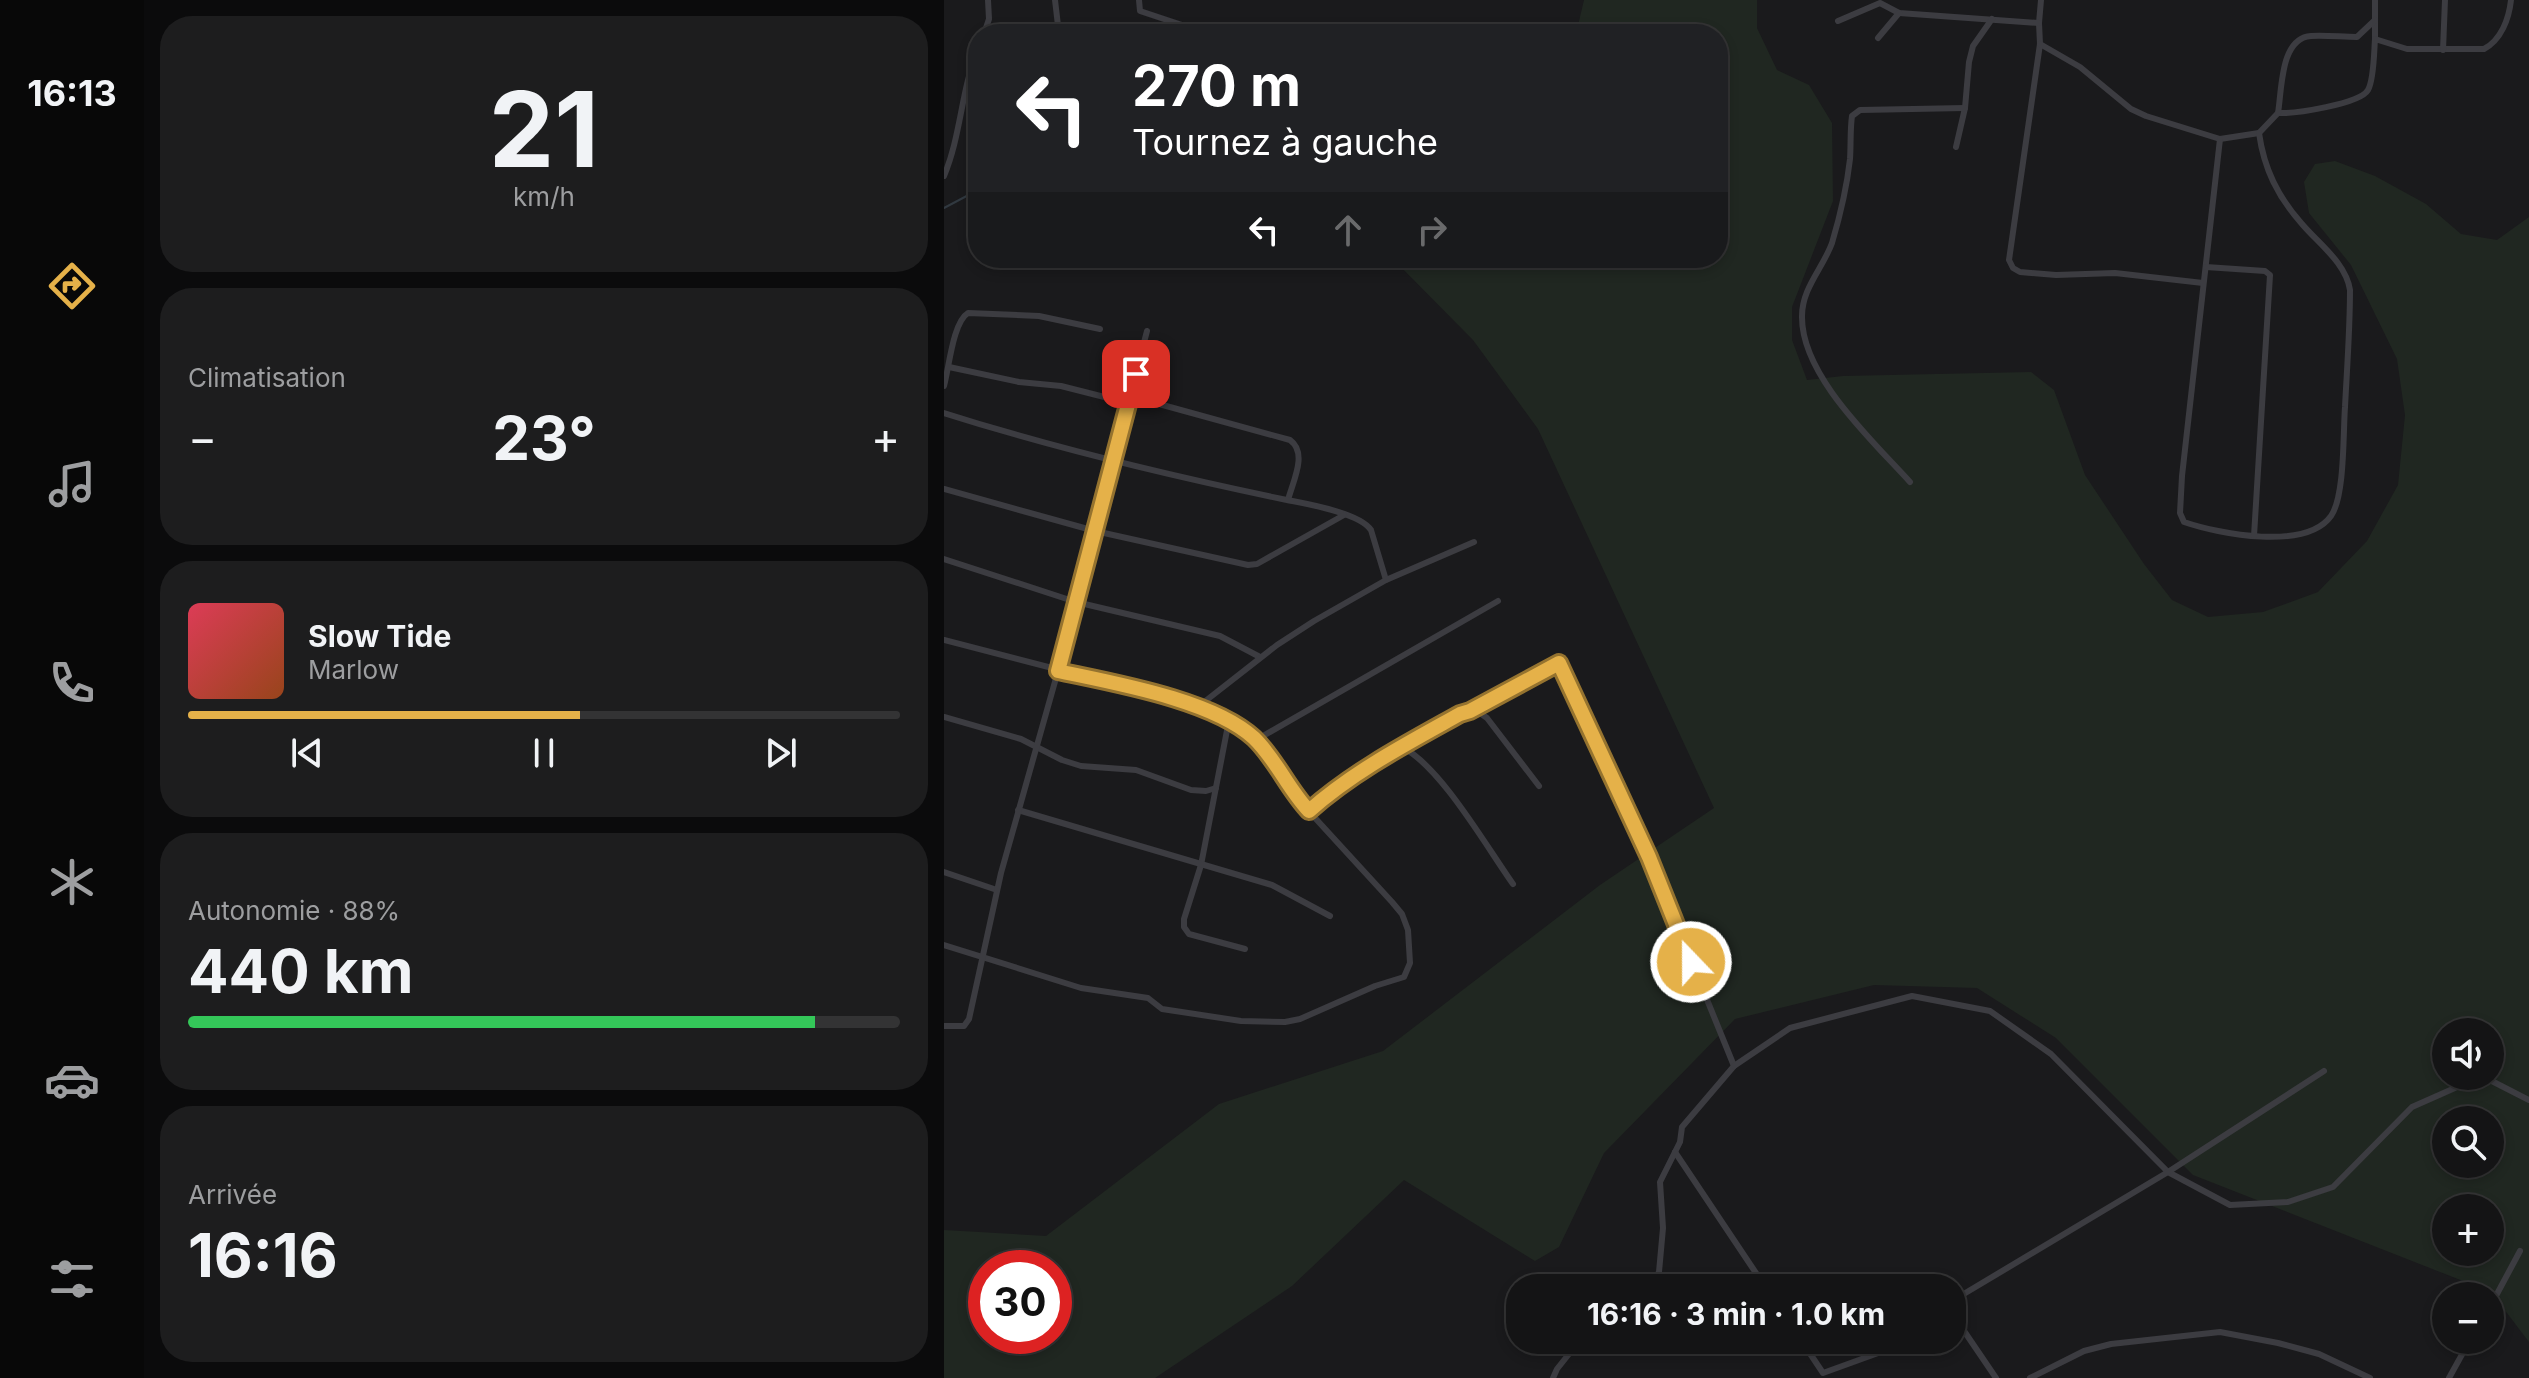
<!DOCTYPE html>
<html lang="fr">
<head>
<meta charset="utf-8">
<style>
	body { margin:0; font-family:Inter,sans-serif; background:#1d1d1e; color:#f1f3f6; height:100vh; display:flex; flex-direction:column; font-size:30px; white-space:nowrap }
	* { box-sizing:border-box; margin:0 }
	p { font-size:26px; color:#9d9ea0 }
	.icon { flex:none; width:44px; height:44px; fill:none; stroke:currentColor; stroke-width:2; stroke-linecap:round; stroke-linejoin:round }
	.map { position:relative; flex:1; overflow:hidden }
	.details { display:flex; flex-direction:column; gap:16px; padding:16px; background:#0b0b0c; width:800px }
	.details>* { flex:none }
	.guide { position:absolute; left:24px; top:24px; width:760px; height:244px; border-radius:32px; box-shadow:0 4px 12px #0003,0 0 0 2px #333334; background:#202124; color:#fff; overflow:hidden }
	.buttons { position:absolute; left:1488px; top:1018px; display:grid; gap:16px }
	.buttons a { display:grid; place-items:center; width:72px; height:72px; border-radius:50%; background:#141415; box-shadow:0 4px 12px #0003,0 0 0 2px #333334; font-size:40px }
	.speed { position:absolute; left:24px; top:1250px; display:flex; gap:16px; font-size:40px; font-weight:700; text-align:center }
	.speed>* { display:grid; place-content:center; width:104px; height:104px; border-radius:50%; background:#141415; box-shadow:0 4px 12px #0003,0 0 0 2px #333334; line-height:1 }
	.speed .limit { border:12px solid #d22; background:#fff; color:#111 }
	.pin { position:absolute; display:grid; place-items:center; width:68px; height:68px; color:#fff; margin:-34px; border-radius:16px; box-shadow:0 4px 12px #0006 }
	.me { position:absolute; width:88px; margin:-44px; rotate:338deg; stroke-linejoin:round; filter:drop-shadow(0 0 6px #0008) }
	.turn { display:flex; align-items:center; gap:28px; height:168px; padding:0 32px; font-size:36px }
	.turn .icon { width:104px; height:104px; stroke-width:2.5 }
	.turn b { display:block; font-size:56px; line-height:68px }
	.lanes { display:flex; align-items:center; height:76px; padding:0 32px; background:#0003; justify-content:center; gap:40px; direction:ltr }
	.lanes .off { opacity:.35 }
	.big { font-size:60px; font-weight:700; line-height:1.1 }
	.details .widget { flex:1; display:flex; flex-direction:column; justify-content:center; gap:12px; min-width:0; padding:0 28px; border-radius:32px; background:#1d1d1e }
	.details .dial { align-items:center; gap:0 }
	.dial b { font-size:104px; line-height:1 }
	.song { display:flex; align-items:center; gap:24px }
	.cover { width:96px; height:96px; border-radius:12px; background:linear-gradient(135deg,hsl(350 70% 55%),hsl(20 70% 35%)) }
	.played { height:8px; border-radius:4px; background:linear-gradient(90deg,#e5b149 55%,#333334 55%) }
	.keys { display:flex; justify-content:space-around; direction:ltr }
	.heat { display:flex; justify-content:space-between; align-items:center; font-size:44px; direction:ltr }
	.charge { height:12px; border-radius:6px; background:linear-gradient(90deg,#34c759 88%,#333334 0) }
	.trip { position:absolute; left:562px; top:1274px; width:460px; height:80px; border-radius:32px; background:#141415; box-shadow:0 4px 12px #0003,0 0 0 2px #333334; font-weight:700; line-height:80px; text-align:center }
	main { display:flex; flex:1; min-height:0 }
	.dock { display:flex; flex-direction:column; width:144px; justify-content:space-around; align-items:center; background:#080808; color:#9d9ea0 }
	.dock .icon { width:56px; height:56px }
	.dock .current { color:#e5b149 }
	.dock b { font-size:36px; color:#f1f3f6 }
	.map>svg:first-child { display:block }
</style>
</head>
<body>
<main>
<nav class="dock">
<b>16:13</b>
<svg class="icon current" aria-label="directions" viewBox="0 0 24 24"><path d="M12 3l9 9-9 9-9-9zM9 14v-3h6M13 9l2 2-2 2"/></svg>
<svg class="icon" aria-label="music" viewBox="0 0 24 24"><path d="M9 18V5l10-2v13"/><circle cx="6" cy="18" r="3"/><circle cx="16" cy="16" r="3"/></svg>
<svg class="icon" aria-label="phone" viewBox="0 0 24 24"><path d="M5 4h4l2 5-3 2q2 4 5 5l2-3 5 2v4C11 20 4 13 5 4z"/></svg>
<svg class="icon" aria-label="climate" viewBox="0 0 24 24"><path d="M12 3v18M4 7l16 10M4 17L20 7"/></svg>
<svg class="icon" aria-label="car" viewBox="0 0 24 24"><path d="M5 17H2v-5l4-1 3-4h7l3 4 3 1v5h-3M9 17h6M6 11h13"/><circle cx="7" cy="17" r="2"/><circle cx="17" cy="17" r="2"/></svg>
<svg class="icon" aria-label="filters" viewBox="0 0 24 24"><path d="M4 7h16M4 17h16"/><circle cx="9" cy="7" r="2"/><circle cx="15" cy="17" r="2"/></svg>
</nav>
<section class="details">
<div class="widget dial"><b>21</b><p>km/h</p></div>
<div class="widget"><p>Climatisation</p>
<div class="heat"><a>−</a><b class="big">23°</b><a>+</a></div>
</div>
<div class="widget">
<div class="song"><i class="cover"></i><div><b>Slow Tide</b><p>Marlow</p></div></div>
<div class="played"></div>
<div class="keys"><svg class="icon" aria-label="previous" viewBox="0 0 24 24"><path d="M18 5L8 12l10 7zM5 5v14"/></svg><svg class="icon" aria-label="pause" viewBox="0 0 24 24"><path d="M8 5v14M16 5v14"/></svg><svg class="icon" aria-label="next" viewBox="0 0 24 24"><path d="M6 5l10 7-10 7zM19 5v14"/></svg></div>
</div>
<div class="widget"><p>Autonomie · 88%</p><b class="big">440 km</b><div class="charge"></div></div>
<div class="widget"><p>Arrivée</p><b class="big">16:16</b></div>
</section>
<div class="map">
<svg width="1585" height="1378" viewBox="0 0 1585 1378">
	<rect width="100%" height="100%" fill="#1a1a1c"/>
	<!-- green -->
	<path fill="#202721" fill-rule="evenodd" d="M640,0H813V28L833,70L865,85L888,123L889,201L848,307V340L863,380L899,376L1087,372L1110,390L1141,475L1200,564L1228,600L1264,617L1319,612L1374,592L1423,541L1454,485L1461,415L1453,359L1407,265L1365,213L1360,182L1371,164L1391,161L1431,176L1482,204L1517,234L1553,240L1585,217V1342L1547,1292L1249,1175L1112,1038L1033,988L930,985L791,1019L660,1153L615,1247L591,1261L460,1180L348,1286L211,1378H0V1230L102,1236L275,1104L439,1051L656,885L770,808L594,429L529,340L448,258H774V34H632ZM1502,1032H1546V1076H1502ZM1502,1120H1546V1164H1502ZM1502,1208H1546V1252H1502ZM42,1268H110V1336H42Z"/>
	<g fill="none" stroke-linecap="round" stroke-linejoin="round">
		<!-- stream -->
		<polyline stroke="#313940" stroke-width="2" points="0,208 34,190"/>
		<!-- minor -->
		<g stroke="#3c3c41" stroke-width="6">
			<polyline points="111,0 115,34"/>
			<polyline points="195,0 196,11 265,34"/>
			<polyline points="1097,0 1095,23 1096,44 1065,260 1069,268 1076,272 1112,275 1171,273 1259,283"/>
			<polyline points="1431,0 1431,39"/>
			<polyline points="894,21 936,3 955,13 1095,23"/>
			<polyline points="40,34 45,19 44,0"/>
			<polyline points="934,38 955,13"/>
			<path d="M1096,44L1136,67L1187,109L1202,116L1276,139L1315,133L1334,113C1350,114 1416,104 1424,90C1430,80 1430,52 1431,39L1463,49H1540C1557,40 1565,19 1567,0"/>
			<polyline points="1499,50 1501,0"/>
			<path d="M1334,113C1338,90 1336,38 1367,36C1382,35 1398,37 1413,37L1431,20"/>
			<path d="M1276,139L1238,476L1236,513L1240,522C1275,534 1362,551 1387,516C1401,496 1399,433 1401,407C1403,368 1406,329 1406,290C1402,263 1375,244 1358,224C1334,197 1320,169 1315,133"/>
			<polyline points="1012,147 1021,108 1025,62 1029,46 1048,19"/>
			<path d="M0,176C17,136 17,90 34,49"/>
			<polyline points="1262,267 1321,271 1326,275 1310,536"/>
			<polyline points="5,367 75,382 117,386 184,403"/>
			<path d="M0,386C5,368 9,322 24,313L95,316L156,329"/>
			<path d="M186,396L346,440C364,453 349,481 344,500"/>
			<path d="M0,413C113,449 227,476 343,500C363,504 416,513 427,530L442,580"/>
			<path d="M966,482C928,440 857,375 858,316C858,288 879,268 888,243C896,216 903,186 906,159C907,145 906,130 908,116L916,110L1021,108"/>
			<polyline points="0,489 151,531 304,565 313,564 400,515"/>
			<polyline points="0,559 132,602 276,636 316,657"/>
			<polyline points="0,640 255,706 285,720 312,740 327,757 350,795 448,902 458,914 464,930 466,963 460,977 431,986 356,1019 341,1022 297,1021 218,1009 204,998 137,988 0,945"/>
			<polyline points="255,706 333,645 370,621 442,580 530,542"/>
			<polyline points="526,711 536,713 543,718 595,786"/>
			<polyline points="0,717 77,739 118,760 137,766 192,770 247,790 262,791 272,788"/>
			<polyline points="285,720 257,865 240,919 240,927 245,934 301,949"/>
			<polyline points="312,740 554,601"/>
			<path d="M458,747C497,767 542,846 569,884"/>
			<polyline points="74,810 328,885 386,916"/>
			<path d="M365,811C410,771 464,743 516,714L526,711L615,663L705,857L790,1066L738,1127L736,1142L716,1182L719,1228L715,1272L706,1288"/>
			<polyline points="0,872 53,890"/>
			<polyline points="0,1026 20,1026 25,1019 57,873 114,671 203,331"/>
			<polyline points="790,1066 846,1028 968,996 1046,1011 1107,1054 1224,1172 1286,1205 1344,1202 1389,1187 1468,1107 1538,1076"/>
			<polyline points="1538,1076 1585,1100"/>
			<polyline points="731,1152 822,1288"/>
			<polyline points="1008,1301 1224,1172 1380,1071"/>
			<polyline points="1546,1307 1576,1251"/>
			<polyline points="1008,1311 1016,1325"/>
			<polyline points="1008,1323 1016,1325 1052,1378"/>
			<polyline points="857,1340 879,1373 970,1340"/>
			<polyline points="609,1378 613,1369 636,1340"/>
			<polyline points="1086,1378 1140,1351 1167,1344 1276,1332 1334,1343 1375,1354 1426,1378"/>
			<polyline points="1505,1378 1526,1340"/>
		</g>
	</g>
	<g fill="none" stroke-linecap="round" stroke-linejoin="round">
		<!-- route casing -->
		<g stroke="#95732f" stroke-width="20">
			<path id="route" d="M192,374L114,671C170,683 269,700 310,738C332,759 344,789 365,811C410,771 464,743 516,714L526,711L615,663L705,857L747,962"/>
		</g>
		<!-- route -->
		<use href="#route" stroke="#e5b149" stroke-width="14"/>
	</g>
</svg>
<div class="buttons">
<a><svg class="icon" aria-label="sound" viewBox="0 0 24 24"><path d="M4 9h4l5-4v14l-5-4H4zM17 9q2 3 0 6"/></svg></a>
<a><svg class="icon" aria-label="search" viewBox="0 0 24 24"><circle cx="10" cy="10" r="6"/><path d="M15 15l6 6"/></svg></a>
<a>+</a>
<a>−</a>
</div>
<div class="speed"><div class="limit">30</div></div>
<div class="pin" style="left:192px;top:374px;background:#d93025"><svg class="icon" aria-label="arrive" viewBox="0 0 24 24"><path d="M6 21V4h12l-3 4 3 4H6"/></svg></div>
<svg class="me" style="left:747px;top:962px" viewBox="-20 -20 40 40"><circle r="17" fill="#e5b149" stroke="#fff" stroke-width="3"/><path d="M0-11L8 9 0 5-8 9z" fill="#fff"/></svg>
<div class="trip">16:16 · 3 min · 1.0 km</div>
<div class="guide">
<div class="turn"><svg class="icon" aria-label="left" viewBox="0 0 24 24"><path d="M17 20v-9H6M10 6l-5 5 5 5"/></svg><div><b>270 m</b>Tournez à gauche</div></div>
<div class="lanes"><svg class="icon" aria-label="left" viewBox="0 0 24 24"><path d="M17 20v-9H6M10 6l-5 5 5 5"/></svg><svg class="icon off" aria-label="ahead" viewBox="0 0 24 24"><path d="M12 20V5M6 11l6-6 6 6"/></svg><svg class="icon off" aria-label="right" viewBox="0 0 24 24"><path d="M7 20v-9h11M14 6l5 5-5 5"/></svg></div>
</div>
</div>
</main>
</body>
</html>
